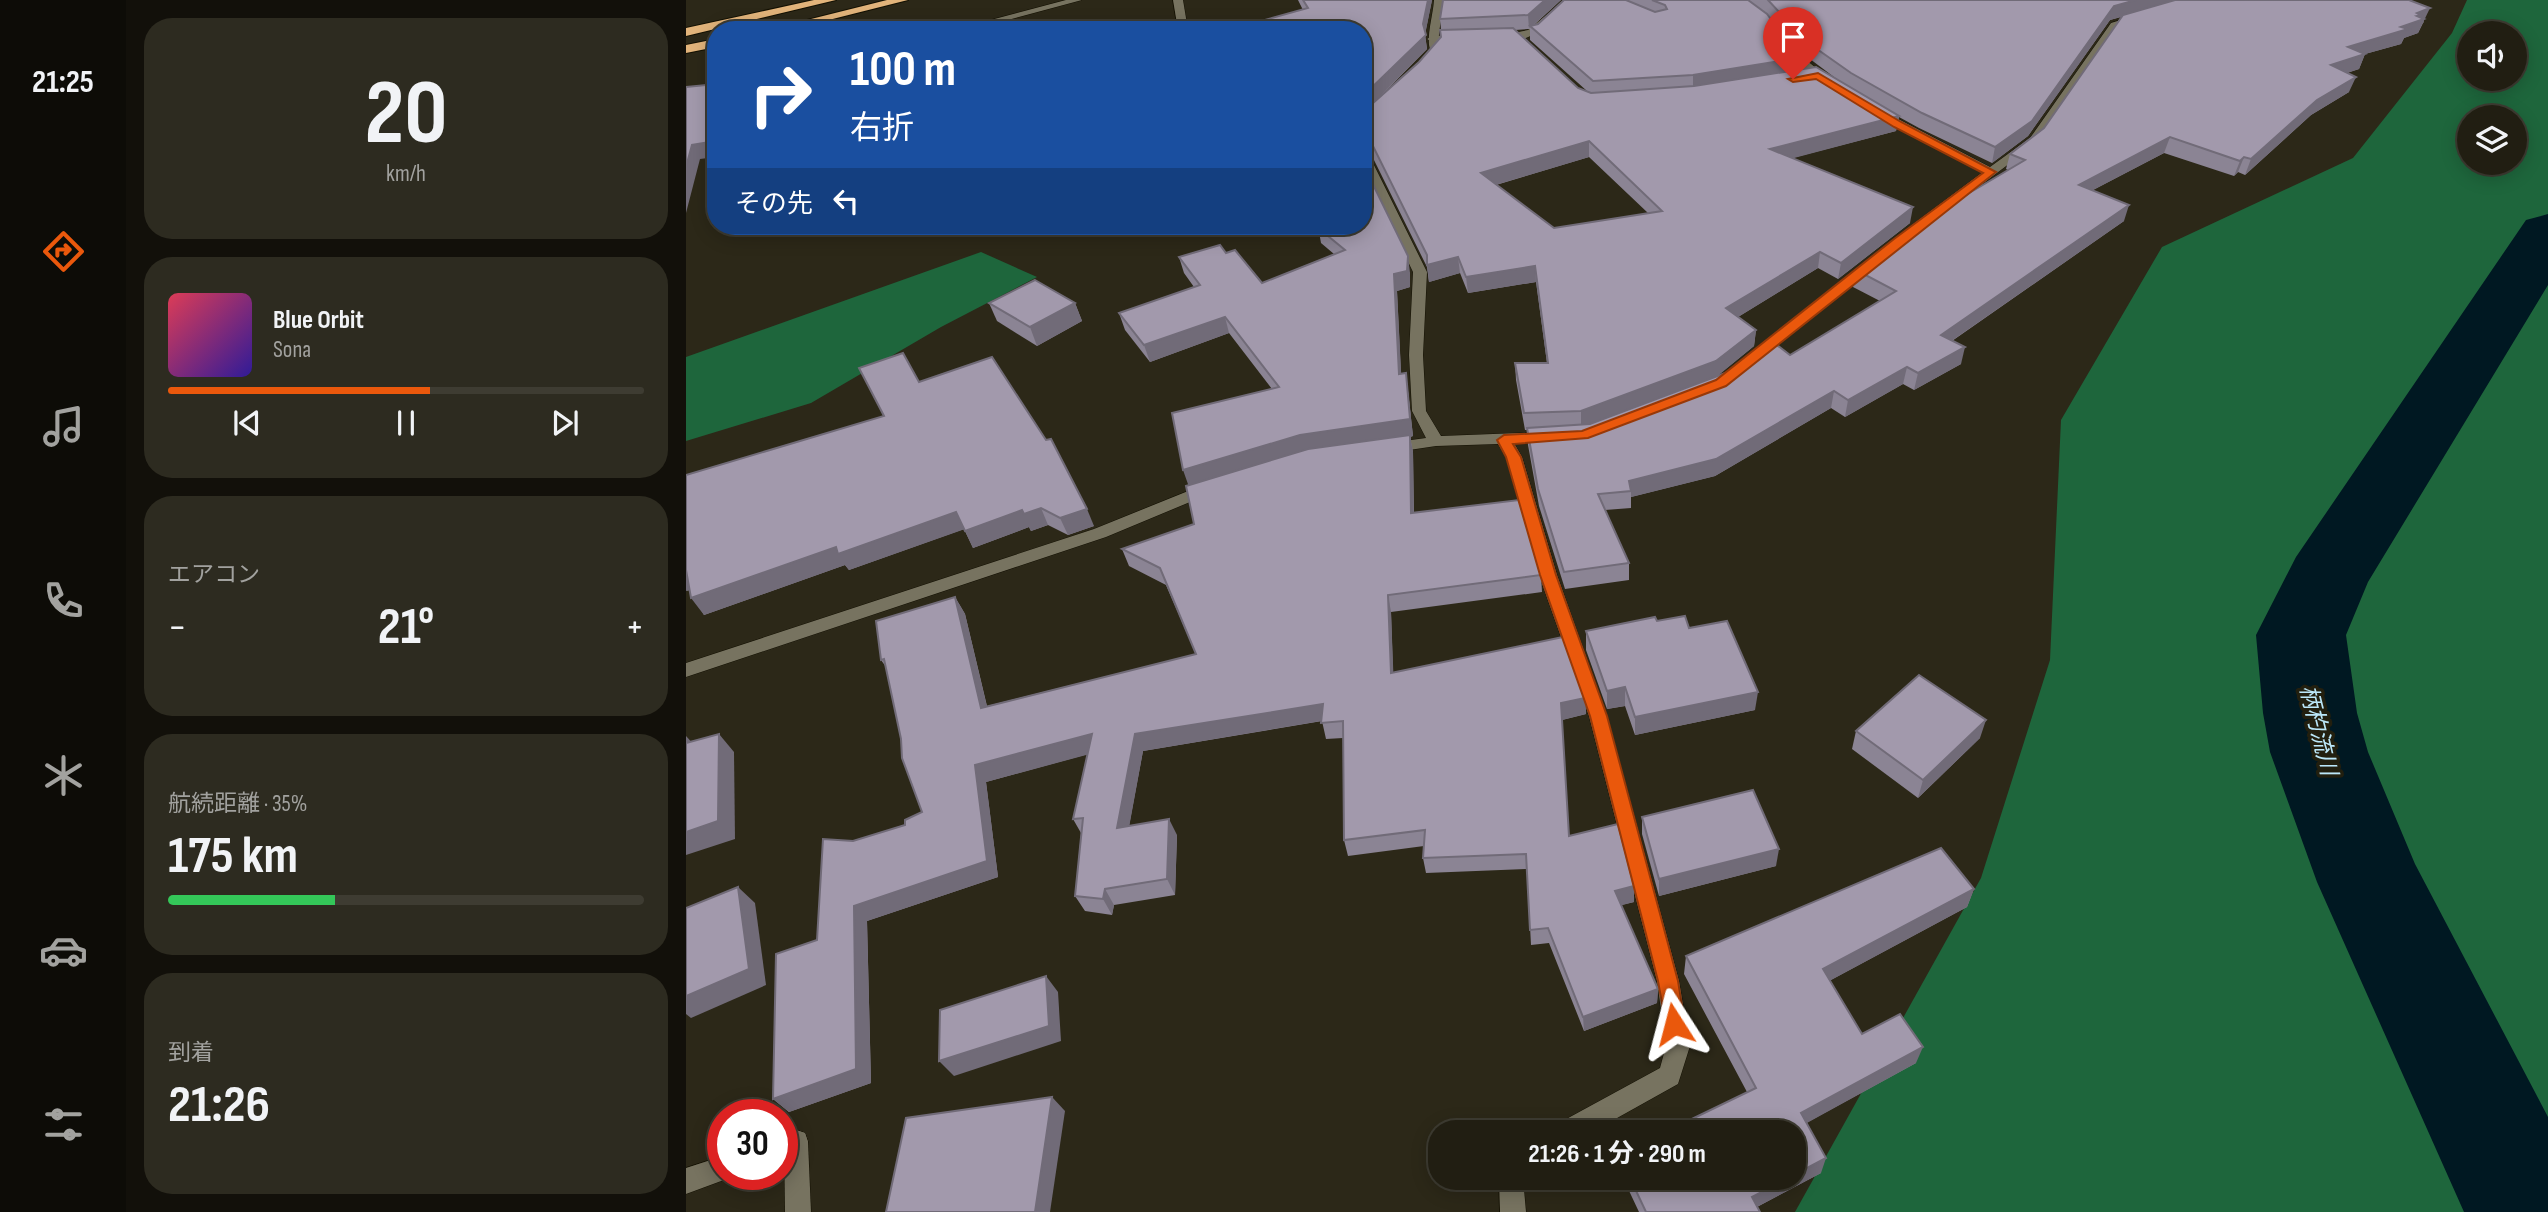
<!DOCTYPE html>
<html lang="ja">
<head>
<meta charset="utf-8">
<style>
	body { margin:0; font-family:"Sofia Sans Condensed","Noto Sans JP",sans-serif; background:#2d2b20; color:#f1f3f6; height:100vh; display:flex; flex-direction:column; font-size:26px; white-space:nowrap }
	* { box-sizing:border-box; margin:0 }
	p { font-size:23px; color:#a2a29f }
	.icon { flex:none; width:38px; height:38px; fill:none; stroke:currentColor; stroke-width:2; stroke-linecap:round; stroke-linejoin:round }
	.map { position:relative; flex:1; overflow:hidden }
	.details { display:flex; flex-direction:column; gap:18px; padding:18px; background:#12100a; width:560px }
	.details>* { flex:none }
	.guide { position:absolute; left:21px; top:21px; width:665px; height:214px; border-radius:28px; box-shadow:0 4px 18px #0003,0 0 0 2px #3e3c32; background:#1a4fa0; color:#fff; overflow:hidden }
	.buttons { position:absolute; left:1771px; top:21px; display:grid; gap:14px }
	.buttons a { display:grid; place-items:center; width:70px; height:70px; border-radius:50%; background:#211e12; box-shadow:0 4px 18px #0003,0 0 0 2px #3e3c32; font-size:35px }
	.speed { position:absolute; left:21px; top:1099px; display:flex; gap:14px; font-size:35px; font-weight:700; text-align:center }
	.speed>* { display:grid; place-content:center; width:91px; height:91px; border-radius:50%; background:#211e12; box-shadow:0 4px 18px #0003,0 0 0 2px #3e3c32; line-height:1 }
	.speed .limit { border:10px solid #d22; background:#fff; color:#111 }
	.pin { position:absolute; display:grid; place-items:center; width:60px; height:60px; color:#fff; margin:-72px -30px; border-radius:50% 50% 50% 0; rotate:-45deg; box-shadow:0 0 7px #0007 }
	.pin .icon { rotate:45deg }
	.me { position:absolute; width:77px; margin:-38px; rotate:351deg; stroke-linejoin:round; filter:drop-shadow(0 0 5px #0008) }
	.turn { display:flex; align-items:center; gap:24px; height:147px; padding:0 28px; font-size:32px }
	.turn .icon { width:91px; height:91px; stroke-width:2.5 }
	.turn b { display:block; font-size:49px; line-height:60px }
	.then { display:flex; align-items:center; height:66px; padding:0 28px; background:#0003; gap:14px; font-size:26px }
	.big { font-size:52px; font-weight:700; line-height:1.1 }
	.details .card { flex:1; display:flex; flex-direction:column; justify-content:center; gap:10px; min-width:0; padding:0 24px; border-radius:28px; background:#2d2b20 }
	.details .dial { align-items:center; gap:0 }
	.dial b { font-size:91px; line-height:1 }
	.song { display:flex; align-items:center; gap:21px }
	.cover { width:84px; height:84px; border-radius:10px; background:linear-gradient(135deg,hsl(350 70% 55%),hsl(250 70% 35%)) }
	.played { height:7px; border-radius:4px; background:linear-gradient(90deg,#ea580c 55%,#3e3c32 55%) }
	.keys { display:flex; justify-content:space-around; direction:ltr }
	.heat { display:flex; justify-content:space-between; align-items:center; font-size:38px; direction:ltr }
	.charge { height:10px; border-radius:5px; background:linear-gradient(90deg,#34c759 35%,#3e3c32 0) }
	.trip { position:absolute; left:742px; top:1120px; width:378px; height:70px; border-radius:28px; background:#211e12; box-shadow:0 4px 18px #0003,0 0 0 2px #3e3c32; font-weight:700; line-height:70px; text-align:center }
	main { display:flex; flex:1; min-height:0 }
	.tabs { display:flex; flex-direction:column; width:126px; justify-content:space-around; align-items:center; background:#0d0c07; color:#a2a29f }
	.tabs .icon { width:49px; height:49px }
	.tabs .on { color:#ea580c }
	.tabs b { font-size:32px; color:#f1f3f6 }
	.map>svg:first-child { display:block }
</style>
</head>
<body>
<main>
<nav class="tabs">
<b>21:25</b>
<svg class="icon on" aria-label="directions" viewBox="0 0 24 24"><path d="M12 3l9 9-9 9-9-9zM9 14v-3h6M13 9l2 2-2 2"/></svg>
<svg class="icon" aria-label="music" viewBox="0 0 24 24"><path d="M9 18V5l10-2v13"/><circle cx="6" cy="18" r="3"/><circle cx="16" cy="16" r="3"/></svg>
<svg class="icon" aria-label="phone" viewBox="0 0 24 24"><path d="M5 4h4l2 5-3 2q2 4 5 5l2-3 5 2v4C11 20 4 13 5 4z"/></svg>
<svg class="icon" aria-label="climate" viewBox="0 0 24 24"><path d="M12 3v18M4 7l16 10M4 17L20 7"/></svg>
<svg class="icon" aria-label="car" viewBox="0 0 24 24"><path d="M5 17H2v-5l4-1 3-4h7l3 4 3 1v5h-3M9 17h6M6 11h13"/><circle cx="7" cy="17" r="2"/><circle cx="17" cy="17" r="2"/></svg>
<svg class="icon" aria-label="filters" viewBox="0 0 24 24"><path d="M4 7h16M4 17h16"/><circle cx="9" cy="7" r="2"/><circle cx="15" cy="17" r="2"/></svg>
</nav>
<section class="details">
<div class="card dial"><b>20</b><p>km/h</p></div>
<div class="card">
<div class="song"><i class="cover"></i><div><b>Blue Orbit</b><p>Sona</p></div></div>
<div class="played"></div>
<div class="keys"><svg class="icon" aria-label="previous" viewBox="0 0 24 24"><path d="M18 5L8 12l10 7zM5 5v14"/></svg><svg class="icon" aria-label="pause" viewBox="0 0 24 24"><path d="M8 5v14M16 5v14"/></svg><svg class="icon" aria-label="next" viewBox="0 0 24 24"><path d="M6 5l10 7-10 7zM19 5v14"/></svg></div>
</div>
<div class="card"><p>エアコン</p>
<div class="heat"><a>−</a><b class="big">21°</b><a>+</a></div>
</div>
<div class="card"><p>航続距離 · 35%</p><b class="big">175 km</b><div class="charge"></div></div>
<div class="card"><p>到着</p><b class="big">21:26</b></div>
</section>
<div class="map">
<svg width="1862" height="1212" viewBox="0 0 1862 1212">
	<rect width="100%" height="100%" fill="#2c2818"/>
	<!-- forest -->
	<g fill="#1e663c" fill-rule="evenodd">
		<path d="M1781,0H1862V1212H1109L1295,878L1364,660L1375,420L1476,247L1667,158L1766,33ZM1783,33H1829V79H1783ZM1783,117H1829V163H1783Z"/>
		<polygon points="295,252 351,277 255,327 125,403 0,441 0,357"/>
	</g>
	<g fill="none" stroke-linecap="round" stroke-linejoin="round">
		<!-- river -->
		<polygon fill="#001822" fill-rule="evenodd" points="1862,214 1862,285 1682,582 1660,635 1671,713 1682,752 1729,864 1862,1117 1862,1212 1778,1212 1631,882 1584,752 1577,713 1570,635 1610,557 1840,220"/>
		<!-- lane casing -->
		<g stroke="#141103" stroke-width="1">
			<g id="lane">
				<path d="M748,0H758C757,16 750,35 754,50L737,67L732,64L744,50C740,36 747,16 748,0Z"/>
				<polygon points="110,1130 119,1133 122,1142 125,1212 99,1212 98,1142 101,1133"/>
			</g>
		</g>
		<!-- street casing -->
		<g stroke="#141103" stroke-width="1">
			<g id="street">
				<polygon points="380,0 396,0 285,30 267,30"/>
				<polygon points="487,0 497,0 502,30 492,30"/>
				<path d="M879,0H890C873,19 834,54 807,37L842,30Z"/>
				<polygon points="1451,15 1456,18 1454,20 1431,27 1352,142 1234,231 1226,231 1226,225 1297,172 1189,115 1189,111 1197,111 1304,167 1344,138 1425,23"/>
				<polygon points="777,35 781,36 781,40 746,42 741,39 746,36"/>
				<path d="M1098,43H1106L1114,55L1146,81V85C1130,86 1105,58 1097,45Z"/>
				<polygon points="677,152 683,155 741,272 737,355 740,411 755,436 863,432 871,437 863,442 828,443 836,457 871,575 921,716 993,981 1004,1046 992,1084 906,1132 870,1132 873,1123 974,1068 980,1046 971,981 903,716 853,575 820,457 812,444 750,446 703,453 695,448 703,443 740,438 726,411 723,355 727,272 677,168"/>
				<polygon points="1186,258 1192,262 1191,265 1073,360 1063,360 1063,354"/>
				<polygon points="522,483 528,484 530,488 528,492 420,537 0,677 0,663 408,529"/>
				<polygon points="110,1130 119,1133 122,1142 119,1151 96,1159 96,1135"/>
				<polygon points="37,1156 37,1174 47,1174 46,1177 0,1194 0,1168"/>
				<polygon points="813,1178 837,1178 840,1212 814,1212"/>
			</g>
		</g>
		<!-- highway casing -->
		<g stroke="#141103" stroke-width="2">
			<g id="highway">
				<polygon points="128,0 150,0 0,36 0,28"/>
				<polygon points="201,0 222,0 103,30 81,30"/>
				<polygon points="30,39 30,47 0,53 0,45"/>
			</g>
		</g>
		<!-- lane -->
		<use href="#lane" fill="#777360" fill-rule="evenodd"/>
		<!-- street -->
		<use href="#street" fill="#777360" fill-rule="evenodd"/>
		<!-- highway -->
		<use href="#highway" fill="#e2b47b" fill-rule="evenodd"/>
	</g>
	<!-- wall -->
	<g fill="#8b8494" fill-rule="evenodd">
		<path d="M612,0H746L739,34L741,49L687,104L733,62L755,37V30L754,19L757,0H875L848,25L852,24L878,0H1723L1738,22L1737,23L1732,33L1718,38L1715,44L1679,54L1673,69L1661,73L1663,92L1625,115L1559,175L1552,172L1548,176L1478,153L1407,190L1438,221L1266,341L1275,364L1228,390L1217,384L1159,417L1145,408L1029,476L945,497V508L919,510L943,563V580L879,589L853,506L842,445L841,430H839L830,380L829,363H861L850,282L782,293L774,273L743,282L741,267L685,154L677,150V30L617,10ZM1083,16L1120,56L1152,80L1117,69L1118,57L1105,46ZM1435,17L1358,128L1324,154L1320,169L1322,170L1246,215L1170,270L1167,287L1194,301L1104,355L1031,376L1068,346L1070,330L1052,317L1132,268L1152,279L1224,223L1106,158L1210,131L1213,117L1233,128L1306,163L1342,136L1424,20ZM843,29H844V40L901,91L892,88L829,30ZM903,157L962,213L868,228L810,185Z"/>
		<polygon points="631,226 677,226 724,273 724,287 711,291 715,374 720,373 727,436 724,437 727,452 728,513 855,575 856,592 705,612 707,673 899,698 900,714 876,720 883,836 948,902 935,905 972,989 971,1003 898,1031 863,943 845,945 841,869 740,873 737,858 738,846 662,856 658,840 657,738 640,739 636,721 457,751 443,826 491,835 489,895 428,905 426,915 399,911 389,896 395,833 387,819 402,754 300,782 312,877 181,921 185,1083 103,1112 87,1099 131,940 167,841 219,825 236,812 200,667 195,660 269,597 279,614 301,706 510,654 480,585 443,566 436,549 508,524 502,486 586,389 543,333 464,362 439,330 433,313 508,287 498,273 493,257 540,253 576,283 648,254 635,243 632,226"/>
		<polygon points="303,303 389,303 396,321 351,346 311,321"/>
		<polygon points="233,382 408,526 382,535 362,525 345,531 343,527 287,548 278,529 163,570 159,565 18,615 4,590 0,591 198,416"/>
		<polygon points="971,621 1003,628 1069,710 949,735 939,706 921,709 900,650 900,631"/>
		<polygon points="1170,731 1294,738 1232,798 1166,749"/>
		<polygon points="956,817 1090,866 973,896 956,834"/>
		<polygon points="1288,889 1281,907 1143,981 1176,1034 1230,1063 1120,1123 1135,1173 1071,1207 1074,1212 953,1212 937,1178 1108,1178 1061,1092 998,974 1000,956"/>
	</g>
	<!-- shaded-wall -->
	<g fill="#716b78">
		<polygon points="742,0 746,0 739,35 741,49 677,113 677,96 737,24"/>
		<polygon points="859,0 875,0 845,27 844,26 843,29 842,15"/>
		<polygon points="1450,0 1493,0 1424,20 1342,136 1306,163 1309,147 1428,6"/>
		<polygon points="1744,8 1732,33 1718,38 1715,44 1679,54 1673,69 1639,80 1645,65 1662,47 1731,13"/>
		<polygon points="1118,57 1117,71 1007,89 1007,75"/>
		<polygon points="1670,77 1663,92 1625,115 1559,175 1565,159 1631,100"/>
		<polygon points="1213,116 1210,131 1082,165 1084,149"/>
		<polygon points="1484,137 1478,153 1388,200 1393,185"/>
		<polygon points="30,141 30,157 14,159 0,213 0,167 6,145"/>
		<polygon points="903,141 903,157 796,189 795,173"/>
		<polygon points="1558,157 1552,172 1548,176 1554,161"/>
		<polygon points="1443,205 1438,221 1251,351 1255,335"/>
		<polygon points="1227,207 1224,223 1152,279 1155,263"/>
		<polygon points="1134,252 1132,268 1039,325 1040,308"/>
		<polygon points="722,256 724,273 724,287 711,291 716,390 713,374 708,274"/>
		<polygon points="772,257 774,273 743,282 741,265"/>
		<polygon points="849,266 850,282 782,293 780,277"/>
		<polygon points="389,303 396,321 351,346 344,327"/>
		<polygon points="539,317 543,333 464,362 458,345"/>
		<polygon points="1070,330 1068,346 1029,378 895,427 895,411"/>
		<polygon points="1279,347 1275,364 1228,390 1232,373"/>
		<polygon points="1221,367 1217,384 1159,417 1162,400"/>
		<polygon points="720,373 727,436 724,437 727,452 728,530 503,487 497,470"/>
		<polygon points="1148,391 1145,408 1029,476 945,497 945,491 943,481"/>
		<polygon points="355,508 362,525 345,531 343,527 287,548 279,531 336,510"/>
		<polygon points="401,509 408,526 382,535 374,518"/>
		<polygon points="270,512 279,529 163,570 159,565 18,615 5,598 150,547"/>
		<polygon points="0,570 13,587 0,591"/>
		<polygon points="702,595 705,612 708,690 705,673"/>
		<polygon points="269,597 279,614 305,724 295,708"/>
		<polygon points="939,687 939,706 921,709 921,691"/>
		<polygon points="1072,692 1069,710 949,735 949,717"/>
		<polygon points="899,698 900,714 876,720 875,703"/>
		<polygon points="637,704 641,720 457,751 440,844 431,828 449,734"/>
		<polygon points="1300,720 1294,738 1232,798 1237,780"/>
		<polygon points="33,734 48,752 49,839 0,855 0,832"/>
		<polygon points="406,734 415,751 300,782 312,877 181,921 185,1083 103,1112 87,1099 168,906 289,765"/>
		<polygon points="0,736 10,747 0,753"/>
		<polygon points="483,819 491,835 489,895 481,879"/>
		<polygon points="1093,849 1090,866 973,896 973,879"/>
		<polygon points="948,886 948,902 929,907 929,891"/>
		<polygon points="52,887 69,903 80,985 5,1018 0,1014 0,996"/>
		<polygon points="419,889 428,905 426,915 417,899"/>
		<polygon points="1288,889 1281,907 1132,987 1137,969"/>
		<polygon points="360,976 372,992 375,1041 268,1076 253,1061"/>
		<polygon points="972,989 971,1003 898,1031 897,1017"/>
		<polygon points="1237,1047 1230,1063 1110,1129 1115,1113"/>
		<polygon points="366,1097 379,1111 364,1212 349,1212"/>
		<polygon points="1140,1158 1135,1173 1063,1211 1066,1197 1103,1178 1108,1178 1108,1175"/>
	</g>
	<!-- building -->
	<g fill="#a299ac" stroke="#716b78" stroke-width="2" fill-rule="evenodd">
		<polygon points="617,0 742,0 737,24 740,35 677,96 677,30 543,30 622,8"/>
		<polygon points="757,0 859,0 842,15 754,19"/>
		<polygon points="878,0 940,0 969,12 981,9 979,5 966,0 1062,0 1081,14 1105,46 1118,57 1007,75 907,81 844,26 852,24"/>
		<polygon points="1082,0 1450,0 1428,6 1346,121 1309,147 1236,113 1165,73 1121,42"/>
		<polygon points="1489,0 1723,0 1744,8 1731,13 1735,15 1731,16 1738,19 1715,27 1722,29 1662,47 1679,54 1645,65 1670,77 1631,100 1565,159 1558,157 1554,161 1484,137 1393,185 1443,205 1255,335 1279,347 1232,373 1221,367 1162,400 1148,391 1030,459 943,481 945,491 912,494 943,563 878,572 852,489 841,428 904,424 1042,372 1083,339 1104,355 1210,291 1170,270 1243,214 1246,215 1339,160 1324,154 1358,128 1437,15"/>
		<path d="M827,28L892,88L905,93L1008,86L1130,67L1213,116L1084,149L1227,207L1155,263L1134,252L1040,308L1070,330L1030,361L895,411L838,413L829,363H862L849,266L780,277L772,257L741,265V255L683,138L677,136V112L733,62L755,37L754,30ZM903,141L976,211L868,228L795,173Z"/>
		<polygon points="30,84 30,141 6,145 0,167 0,87"/>
		<polygon points="677,164 722,256 721,271 708,274 713,374 720,373 724,419 614,435 497,470 486,413 593,387 539,317 458,345 433,313 514,285 493,257 534,245 540,253 549,250 576,283 659,250 631,227 677,226"/>
		<polygon points="349,280 389,303 344,327 303,303"/>
		<polygon points="217,353 233,382 306,357 360,440 365,439 401,509 374,518 355,508 338,514 336,510 279,531 270,512 152,554 150,547 5,598 0,570 0,475 198,416 173,368"/>
		<polygon points="724,435 725,513 833,500 855,575 702,595 705,673 877,637 899,698 875,703 883,836 932,824 948,886 929,891 972,989 897,1017 862,928 844,930 840,854 737,858 739,830 658,840 657,721 635,723 637,704 449,734 431,828 483,819 481,879 419,889 417,899 389,896 397,818 387,819 406,734 289,765 301,861 168,906 170,1069 87,1099 90,954 131,940 137,839 167,841 219,825 219,820 236,812 216,758 215,739 198,659 195,660 190,621 269,597 295,708 510,654 474,568 436,549 508,524 500,486 622,449"/>
		<polygon points="999,616 1003,628 1041,621 1072,692 949,717 939,687 921,691 900,631 969,617 971,621"/>
		<polygon points="1233,675 1300,720 1237,780 1170,731"/>
		<polygon points="33,734 32,821 0,832 0,743"/>
		<polygon points="1067,790 1093,849 973,879 956,817"/>
		<polygon points="1255,848 1288,889 1137,969 1176,1034 1214,1014 1237,1047 1115,1113 1140,1158 1108,1175 1108,1132 979,1132 1070,1088 1000,956"/>
		<polygon points="52,887 63,969 0,996 0,908"/>
		<polygon points="360,976 363,1026 253,1061 254,1010"/>
		<polygon points="366,1097 349,1212 200,1212 220,1118"/>
		<polygon points="944,1178 1103,1178 1066,1197 1074,1212 960,1212"/>
	</g>
	<!-- route -->
	<polygon fill="#ea580c" stroke="#983908" stroke-width="2" points="1132,73 1215,122 1310,172 1040,386 902,438 827,444 835,457 870,575 921,716 992,981 999,1024 996,1031 988,1034 981,1031 972,981 904,716 854,575 820,457 811,440 818,435 896,431 1030,380 1208,239 1297,173 1208,127 1130,79 1107,82 1102,79"/>
	<g text-anchor="middle" stroke-width="7" stroke-linejoin="round" paint-order="stroke">
		<!-- water labels -->
		<g font-size="23" font-style="italic" fill="#bbe7f9" stroke="#221f0f">
			<text transform="translate(1633 730) rotate(76)" y="8">柄杓流川</text>
		</g>
	</g>
</svg>
<div class="buttons">
<a><svg class="icon" aria-label="sound" viewBox="0 0 24 24"><path d="M4 9h4l5-4v14l-5-4H4zM17 9q2 3 0 6"/></svg></a>
<a><svg class="icon" aria-label="layers" viewBox="0 0 24 24"><path d="M12 4l9 5-9 5-9-5zM3 14l9 5 9-5"/></svg></a>
</div>
<div class="speed"><div class="limit">30</div></div>
<div class="pin" style="left:1107px;top:79px;background:#d93025"><svg class="icon" aria-label="arrive" viewBox="0 0 24 24"><path d="M6 21V4h12l-3 4 3 4H6"/></svg></div>
<svg class="me" style="left:988px;top:1024px" viewBox="-20 -20 40 40"><path d="M0-17L14 15 0 8-14 15z" fill="#ea580c" stroke="#fff" stroke-width="4"/></svg>
<div class="trip">21:26 · 1 分 · 290 m</div>
<div class="guide">
<div class="turn"><svg class="icon" aria-label="right" viewBox="0 0 24 24"><path d="M7 20v-9h11M14 6l5 5-5 5"/></svg><div><b>100 m</b>右折</div></div>
<div class="then">その先<svg class="icon" aria-label="left" viewBox="0 0 24 24"><path d="M17 20v-9H6M10 6l-5 5 5 5"/></svg></div>
</div>
</div>
</main>
</body>
</html>
